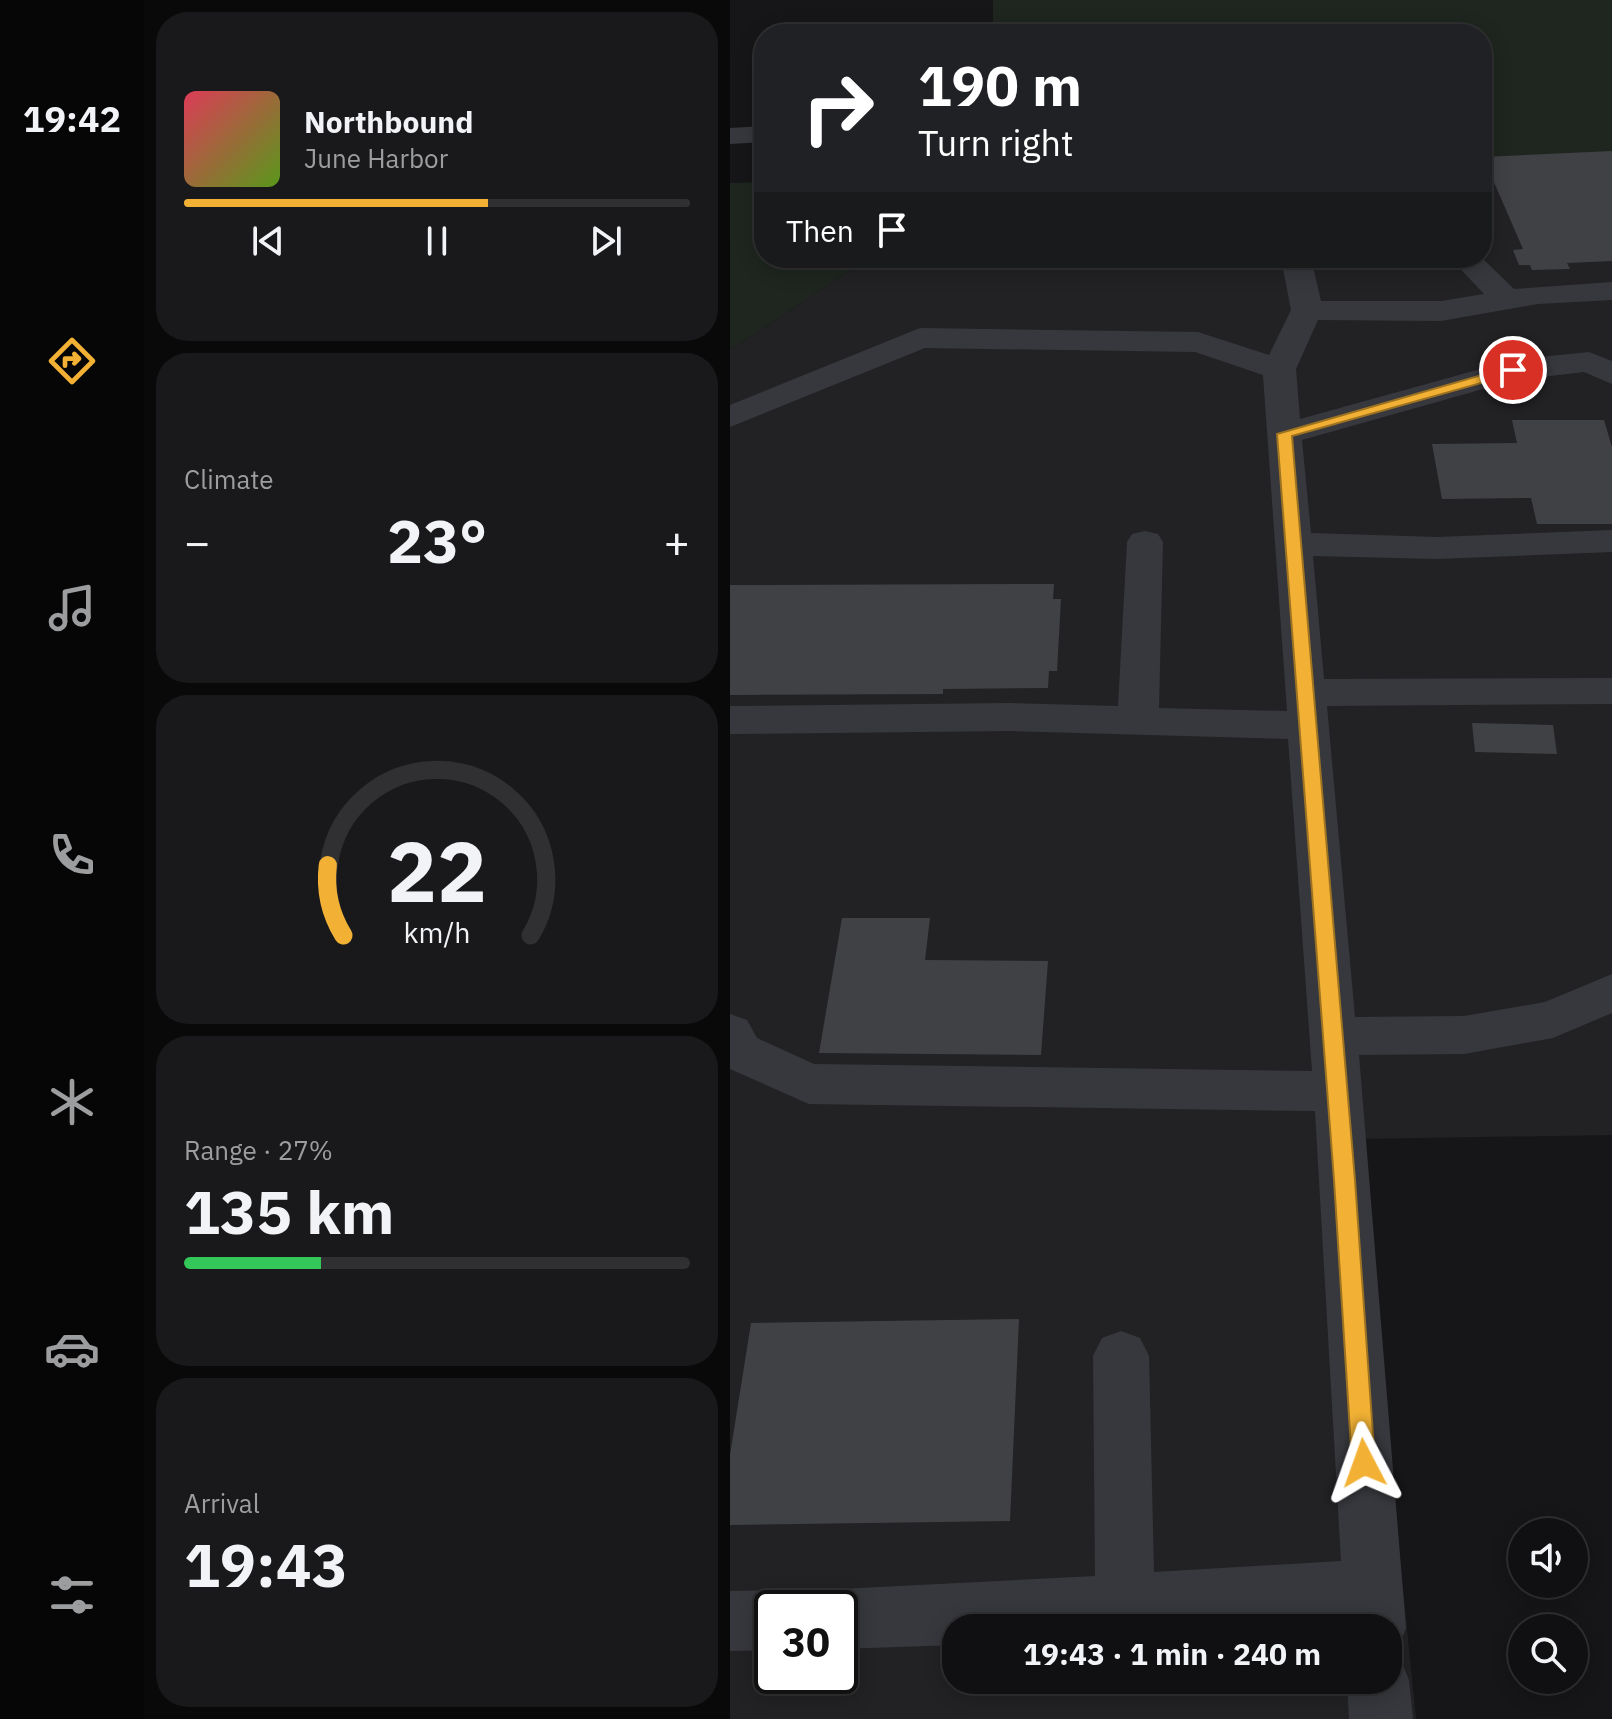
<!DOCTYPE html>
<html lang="en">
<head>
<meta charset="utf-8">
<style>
	body { margin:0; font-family:"IBM Plex Sans",sans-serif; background:#19191b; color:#f1f3f6; height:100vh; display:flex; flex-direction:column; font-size:30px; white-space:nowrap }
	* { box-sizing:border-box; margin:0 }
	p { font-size:26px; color:#9c9d9f }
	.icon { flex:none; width:44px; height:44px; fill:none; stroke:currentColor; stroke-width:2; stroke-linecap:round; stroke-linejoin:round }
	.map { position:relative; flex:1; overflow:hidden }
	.panel { display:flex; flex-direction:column; gap:12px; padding:12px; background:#09090a; width:586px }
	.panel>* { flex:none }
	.guide { position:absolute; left:24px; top:24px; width:738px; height:244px; border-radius:32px; box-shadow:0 4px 20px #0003,0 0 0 2px #303032; background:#202124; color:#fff; overflow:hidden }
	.buttons { position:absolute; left:778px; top:1518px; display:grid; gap:16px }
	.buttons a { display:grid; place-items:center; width:80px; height:80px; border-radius:50%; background:#101012; box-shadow:0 4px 20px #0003,0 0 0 2px #303032; font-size:40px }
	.speed { position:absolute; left:24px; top:1590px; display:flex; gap:16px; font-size:40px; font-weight:700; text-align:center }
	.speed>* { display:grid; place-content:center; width:104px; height:104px; border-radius:50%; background:#101012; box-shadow:0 4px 20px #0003,0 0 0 2px #303032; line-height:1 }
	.speed .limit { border:4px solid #111; border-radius:12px; background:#fff; color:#111 }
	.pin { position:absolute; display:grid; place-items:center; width:68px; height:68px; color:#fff; margin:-34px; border:4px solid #fff; border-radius:50%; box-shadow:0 2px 8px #0007 }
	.me { position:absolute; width:88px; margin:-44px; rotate:356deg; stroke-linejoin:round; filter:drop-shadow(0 0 6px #0008) }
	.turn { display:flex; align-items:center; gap:28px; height:168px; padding:0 32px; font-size:36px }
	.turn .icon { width:104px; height:104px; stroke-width:2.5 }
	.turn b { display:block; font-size:56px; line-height:68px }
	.then { display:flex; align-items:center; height:76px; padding:0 32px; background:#0003; gap:16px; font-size:30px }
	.big { font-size:60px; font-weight:700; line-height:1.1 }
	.panel .card { flex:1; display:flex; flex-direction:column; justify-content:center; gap:12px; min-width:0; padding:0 28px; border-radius:32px; background:#19191b }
	.panel .dial { align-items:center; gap:0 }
	.dial svg { height:208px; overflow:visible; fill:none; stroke:#303032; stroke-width:7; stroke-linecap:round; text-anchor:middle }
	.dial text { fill:#f1f3f6; stroke:none }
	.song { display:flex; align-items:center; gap:24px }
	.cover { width:96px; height:96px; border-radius:12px; background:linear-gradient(135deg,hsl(350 70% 55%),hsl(90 70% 35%)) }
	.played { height:8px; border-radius:4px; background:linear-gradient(90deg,#f2b134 60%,#303032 60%) }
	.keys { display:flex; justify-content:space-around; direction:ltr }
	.heat { display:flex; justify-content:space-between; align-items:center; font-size:44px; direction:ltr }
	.charge { height:12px; border-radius:6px; background:linear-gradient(90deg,#34c759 27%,#303032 0) }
	.trip { position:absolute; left:212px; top:1614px; width:460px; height:80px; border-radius:32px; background:#101012; box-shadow:0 4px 20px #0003,0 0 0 2px #303032; font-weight:700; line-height:80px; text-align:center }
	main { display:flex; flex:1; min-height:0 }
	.dock { display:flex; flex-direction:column; width:144px; justify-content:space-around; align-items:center; background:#060607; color:#9c9d9f }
	.dock .icon { width:56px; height:56px }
	.dock .on { color:#f2b134 }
	.dock b { font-size:36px; color:#f1f3f6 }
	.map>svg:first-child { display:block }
</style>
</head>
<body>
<main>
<nav class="dock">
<b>19:42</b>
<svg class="icon on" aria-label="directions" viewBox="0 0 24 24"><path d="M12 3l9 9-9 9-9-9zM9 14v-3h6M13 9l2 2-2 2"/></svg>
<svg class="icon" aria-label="music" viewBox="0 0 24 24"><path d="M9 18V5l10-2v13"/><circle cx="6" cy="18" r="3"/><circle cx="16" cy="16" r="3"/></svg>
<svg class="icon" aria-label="phone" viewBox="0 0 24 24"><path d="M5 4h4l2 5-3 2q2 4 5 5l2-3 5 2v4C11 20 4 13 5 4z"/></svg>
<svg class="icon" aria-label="climate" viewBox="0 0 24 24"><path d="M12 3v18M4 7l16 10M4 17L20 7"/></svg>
<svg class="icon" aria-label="car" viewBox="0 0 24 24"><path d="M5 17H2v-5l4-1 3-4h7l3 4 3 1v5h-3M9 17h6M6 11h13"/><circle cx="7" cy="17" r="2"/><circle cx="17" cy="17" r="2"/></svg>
<svg class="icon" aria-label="filters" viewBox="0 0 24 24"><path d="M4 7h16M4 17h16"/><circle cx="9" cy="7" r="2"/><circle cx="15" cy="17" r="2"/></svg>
</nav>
<section class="panel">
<div class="card">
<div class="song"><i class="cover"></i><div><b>Northbound</b><p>June Harbor</p></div></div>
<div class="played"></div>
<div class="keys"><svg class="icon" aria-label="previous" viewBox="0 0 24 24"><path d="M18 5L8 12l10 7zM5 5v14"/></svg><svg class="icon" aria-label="pause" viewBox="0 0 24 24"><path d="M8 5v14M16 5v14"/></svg><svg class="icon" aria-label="next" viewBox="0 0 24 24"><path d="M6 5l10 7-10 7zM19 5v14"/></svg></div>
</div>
<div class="card"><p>Climate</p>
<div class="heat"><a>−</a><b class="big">23°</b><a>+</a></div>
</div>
<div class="card dial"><svg viewBox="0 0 100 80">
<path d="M14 69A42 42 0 1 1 86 69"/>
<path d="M14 69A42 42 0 0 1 8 42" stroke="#f2b134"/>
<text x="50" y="56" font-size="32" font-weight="700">22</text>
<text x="50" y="72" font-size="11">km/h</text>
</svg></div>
<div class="card"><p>Range · 27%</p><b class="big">135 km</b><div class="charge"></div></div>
<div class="card"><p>Arrival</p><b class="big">19:43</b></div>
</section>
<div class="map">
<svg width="882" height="1719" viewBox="0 0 882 1719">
	<rect width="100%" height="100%" fill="#161618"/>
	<!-- built -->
	<path fill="#222225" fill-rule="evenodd" d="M882,153V1135L628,1139L686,1719H0V350L138,258H752V162ZM42,1608H110V1676H42ZM226,1628H658V1680H226Z"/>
	<!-- green -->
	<g fill="#1e261f">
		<polygon points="263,0 882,0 882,153 752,162 752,34 263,34"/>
		<polygon points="34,182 34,258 138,258 0,350 0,183"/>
	</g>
	<!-- building -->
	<g fill="#404145">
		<polygon points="882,151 882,261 837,263 840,269 802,270 800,265 789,265 783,250 793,249 753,157"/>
		<polygon points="782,420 874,420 882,447 882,524 807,524 801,498 712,499 702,444 787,443"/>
		<polygon points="324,584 323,599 331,599 327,671 319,671 318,688 213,689 213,694 0,695 0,585"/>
		<polygon points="742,723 823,725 827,754 745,752"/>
		<polygon points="112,918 200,918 195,960 318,961 311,1055 89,1053"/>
		<polygon points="289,1319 280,1521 0,1525 0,1455 21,1323"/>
	</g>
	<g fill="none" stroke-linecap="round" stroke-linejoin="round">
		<!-- minor -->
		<g fill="#37383d" fill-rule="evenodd">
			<polygon points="34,126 34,142 0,144 0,128"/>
			<polygon points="551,258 581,258 591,301 711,301 754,294 720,258 752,258 784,289 882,282 882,300 808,304 711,321 588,320 566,369 570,419 783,360 859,352 882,361 882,384 854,372 785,380 572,440 581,533 707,537 882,530 882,552 707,559 583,556 594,679 882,678 882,704 597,706 625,1017 734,1016 815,1002 882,974 882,1013 823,1038 734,1054 629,1055 676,1628 667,1650 658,1653 670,1658 679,1680 683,1719 619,1719 617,1680 658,1680 658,1628 614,1628 614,1621 500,1628 226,1628 226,1645 110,1649 110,1608 84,1608 88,1597 110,1589 365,1576 363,1356 372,1338 391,1331 410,1338 419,1356 424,1572 611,1561 585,1111 79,1104 0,1069 0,1014 17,1020 27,1038 84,1064 582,1071 558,739 280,731 0,734 0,706 280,703 388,706 397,542 402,534 415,531 428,534 433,542 429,708 557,711 533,375 465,352 195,348 0,427 0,405 190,328 468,332 539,355 561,310"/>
			<polygon points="42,1590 64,1598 68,1608 42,1608 42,1650 0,1651 0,1591"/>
		</g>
	</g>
	<!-- route -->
	<polygon fill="#f2b134" stroke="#9d7322" stroke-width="2" points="783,366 789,370 787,373 562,436 625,1180 645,1463 642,1471 634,1474 625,1471 622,1463 604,1180 547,434"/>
</svg>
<div class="buttons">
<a><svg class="icon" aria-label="sound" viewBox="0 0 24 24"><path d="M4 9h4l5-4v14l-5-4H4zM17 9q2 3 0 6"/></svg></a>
<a><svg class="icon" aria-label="search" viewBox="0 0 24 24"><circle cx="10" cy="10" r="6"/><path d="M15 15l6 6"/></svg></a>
</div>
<div class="speed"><div class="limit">30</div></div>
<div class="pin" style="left:783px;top:370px;background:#d93025"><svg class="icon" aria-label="arrive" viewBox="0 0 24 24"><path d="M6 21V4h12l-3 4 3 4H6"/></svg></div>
<svg class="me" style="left:634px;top:1463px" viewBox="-20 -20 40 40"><path d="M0-17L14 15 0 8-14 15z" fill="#f2b134" stroke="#fff" stroke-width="4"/></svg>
<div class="trip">19:43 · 1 min · 240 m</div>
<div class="guide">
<div class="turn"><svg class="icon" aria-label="right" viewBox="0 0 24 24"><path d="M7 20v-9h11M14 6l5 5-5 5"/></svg><div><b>190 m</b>Turn right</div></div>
<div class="then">Then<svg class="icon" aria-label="arrive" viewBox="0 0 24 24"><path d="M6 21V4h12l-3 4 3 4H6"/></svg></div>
</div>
</div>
</main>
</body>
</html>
